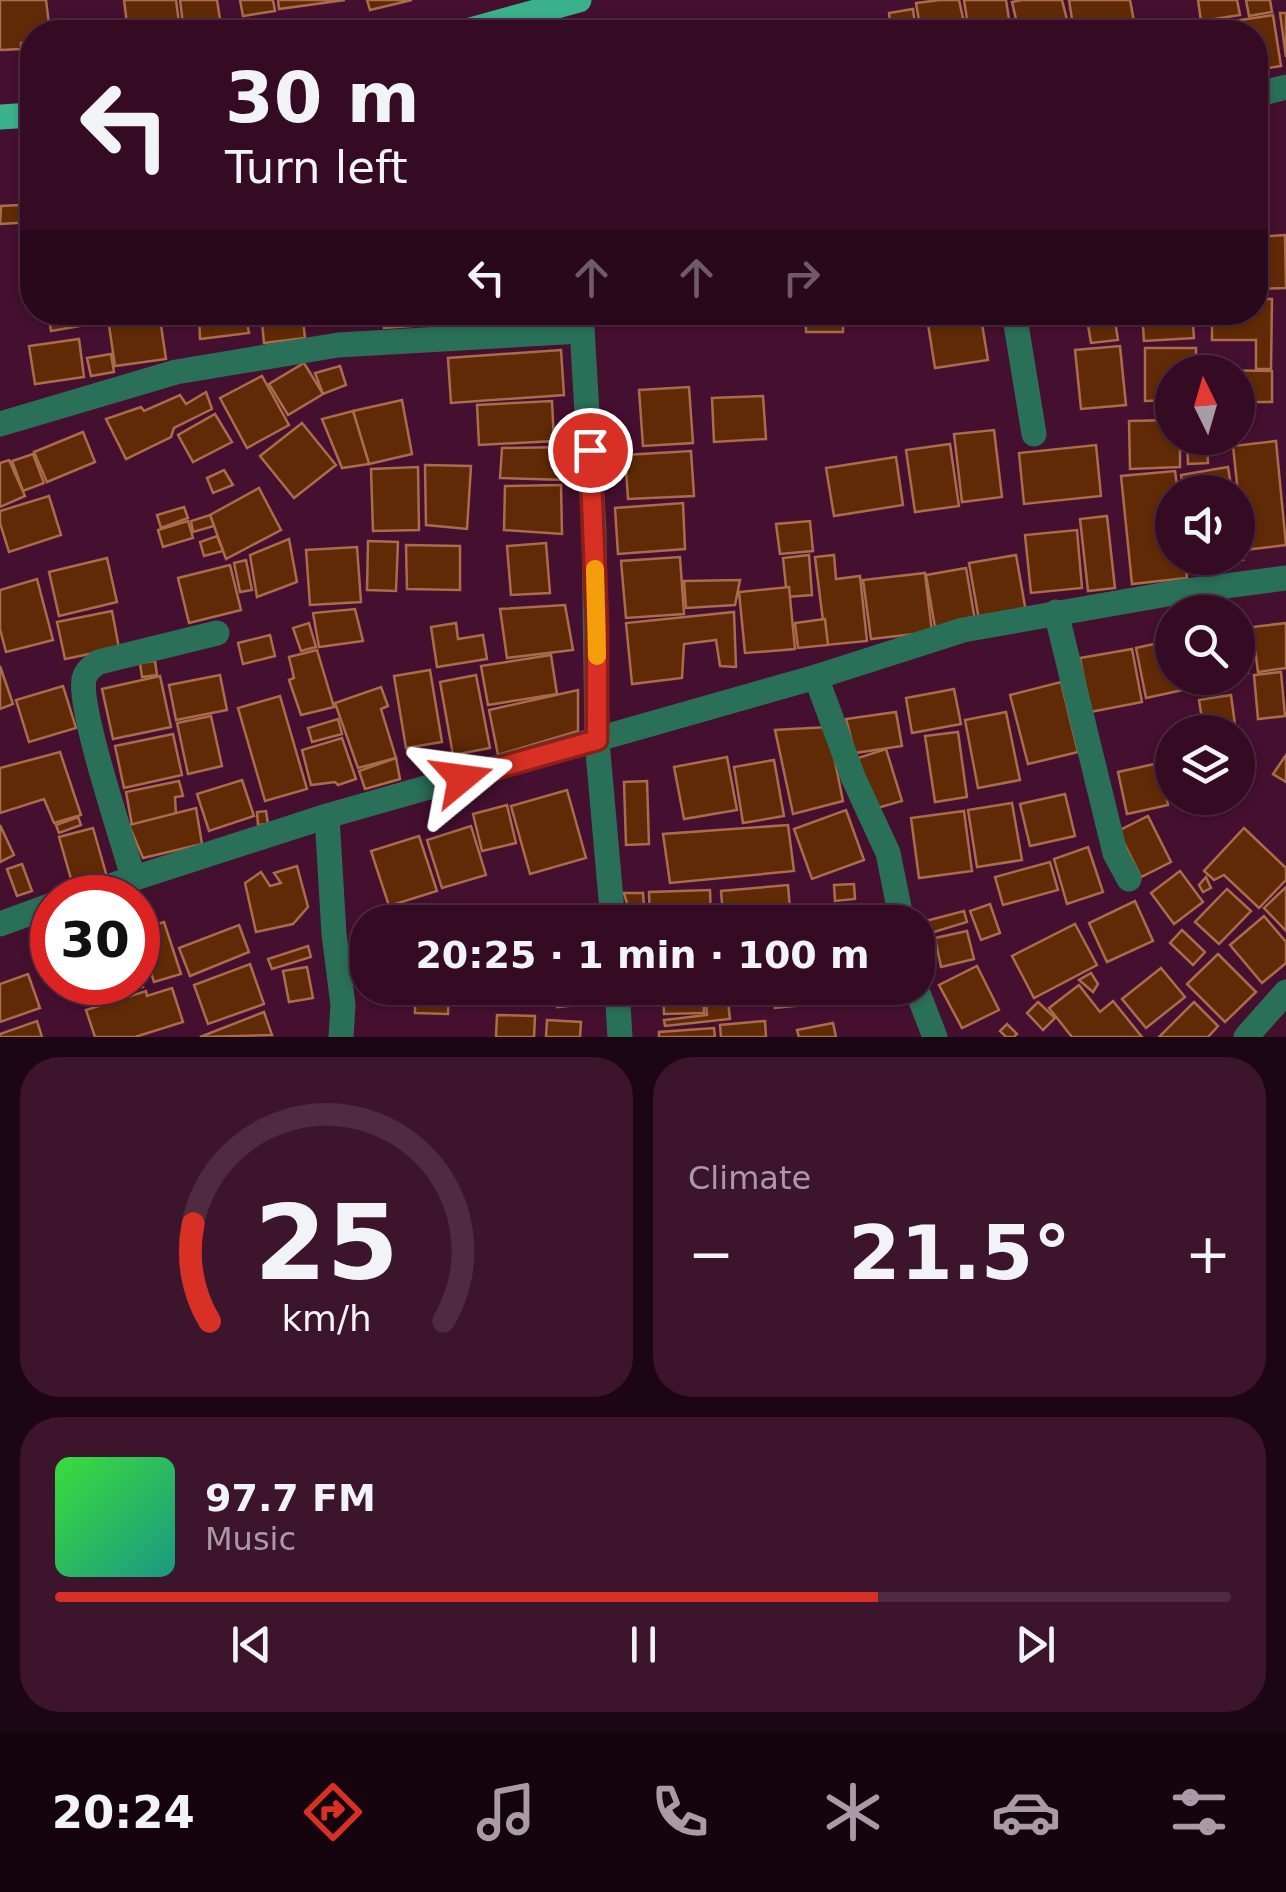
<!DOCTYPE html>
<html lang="en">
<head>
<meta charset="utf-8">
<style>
	body { margin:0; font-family:"DejaVu Sans",sans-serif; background:#3c142b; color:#f1f3f6; height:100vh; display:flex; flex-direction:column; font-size:38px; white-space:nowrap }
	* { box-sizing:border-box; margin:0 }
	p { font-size:32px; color:#a99ba6 }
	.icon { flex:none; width:55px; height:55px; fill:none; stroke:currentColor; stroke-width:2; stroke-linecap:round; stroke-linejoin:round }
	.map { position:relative; height:1037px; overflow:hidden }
	.details { display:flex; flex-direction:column; gap:20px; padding:20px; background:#1d0613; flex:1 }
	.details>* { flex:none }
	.banner { position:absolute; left:20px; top:20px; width:1248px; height:305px; border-radius:40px; box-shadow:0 2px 8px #0004,0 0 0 2px #4e2b41; background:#340b23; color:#f1f3f6; overflow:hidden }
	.needle { width:65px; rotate:355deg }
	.fabs { position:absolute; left:1155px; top:355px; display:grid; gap:20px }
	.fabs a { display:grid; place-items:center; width:100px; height:100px; border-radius:50%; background:#340b23; box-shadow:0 2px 8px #0004,0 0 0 2px #4e2b41; font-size:50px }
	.speed { position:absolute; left:30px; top:875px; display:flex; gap:20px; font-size:50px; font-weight:700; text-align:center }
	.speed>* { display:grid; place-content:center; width:130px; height:130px; border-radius:50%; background:#340b23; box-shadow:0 2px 8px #0004,0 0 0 2px #4e2b41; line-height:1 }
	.speed .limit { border:15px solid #d22; background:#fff; color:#111 }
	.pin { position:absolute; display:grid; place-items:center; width:85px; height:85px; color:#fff; margin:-42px; border:5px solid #fff; border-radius:50%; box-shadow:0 2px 10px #0007 }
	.me { position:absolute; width:110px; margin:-55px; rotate:74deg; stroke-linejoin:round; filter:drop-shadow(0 0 8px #0008) }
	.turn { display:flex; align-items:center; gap:35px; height:210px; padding:0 40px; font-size:45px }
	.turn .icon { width:130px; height:130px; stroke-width:2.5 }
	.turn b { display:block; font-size:70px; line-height:85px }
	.lanes { display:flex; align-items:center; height:95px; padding:0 40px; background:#0003; justify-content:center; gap:50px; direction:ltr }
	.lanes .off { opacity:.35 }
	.big { font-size:75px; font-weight:700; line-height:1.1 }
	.details .tile { flex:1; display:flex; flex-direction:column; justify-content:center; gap:15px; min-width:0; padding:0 35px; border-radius:40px; background:#3c142b }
	.details .dial { align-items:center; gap:0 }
	.dial svg { height:260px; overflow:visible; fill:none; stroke:#4e2b41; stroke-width:7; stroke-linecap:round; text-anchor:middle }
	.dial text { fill:#f1f3f6; stroke:none }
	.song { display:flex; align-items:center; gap:30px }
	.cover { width:120px; height:120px; border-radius:15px; background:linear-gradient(135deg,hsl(120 70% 55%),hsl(170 70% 35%)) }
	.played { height:10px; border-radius:5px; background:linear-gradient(90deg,#d93025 70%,#4e2b41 70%) }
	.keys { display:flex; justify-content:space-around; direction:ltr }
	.heat { display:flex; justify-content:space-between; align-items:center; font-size:55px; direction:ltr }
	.details .tiles { flex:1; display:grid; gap:20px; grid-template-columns:1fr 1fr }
	.tile:last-child { grid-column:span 2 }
	.trip { position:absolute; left:350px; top:905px; width:585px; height:100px; border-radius:40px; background:#340b23; box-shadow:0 2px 8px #0004,0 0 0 2px #4e2b41; font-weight:700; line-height:100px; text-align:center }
	.dock { display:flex; height:160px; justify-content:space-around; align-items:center; background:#15040e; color:#a99ba6 }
	.dock .icon { width:70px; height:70px }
	.dock .active { color:#d93025 }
	.dock b { font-size:45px; color:#f1f3f6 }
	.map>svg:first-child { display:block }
</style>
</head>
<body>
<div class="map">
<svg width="1286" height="1037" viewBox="0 0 1286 1037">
	<rect width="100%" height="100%" fill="#450f2f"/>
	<!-- building -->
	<g fill="#612a06" stroke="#aa6c4c" stroke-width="2.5">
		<polygon points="0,0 46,0 50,32 32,32 32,41 21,43 21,49 0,50"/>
		<polygon points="124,0 176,0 180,30 128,32"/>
		<polygon points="180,0 217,0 222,32 184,32"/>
		<polygon points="240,0 273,0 275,11 243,16"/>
		<polygon points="278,0 345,0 279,9"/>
		<polygon points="367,0 412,0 370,10"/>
		<polygon points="940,0 959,0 966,32 921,32 916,3"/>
		<polygon points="964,0 1006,0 1011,32 969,32"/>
		<polygon points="1022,0 1062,0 1070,32 1019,32 1012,2"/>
		<polygon points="1069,0 1130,0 1136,32 1074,32"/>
		<polygon points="1198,0 1237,0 1240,15 1201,21"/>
		<polygon points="1246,0 1270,0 1272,12 1249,16"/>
		<polygon points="913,9 916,32 891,32 889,13"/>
		<polygon points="1280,13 1286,13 1286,57"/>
		<polygon points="1273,15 1281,66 1255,70 1255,32 1202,32 1201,26"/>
		<polygon points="1263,123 1268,164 1255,165 1255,124"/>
		<polygon points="19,205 20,208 32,207 32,222 0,224 1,206"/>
		<polygon points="1285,235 1286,288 1255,289 1255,237"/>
		<polygon points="1255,299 1272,299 1271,369 1256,369 1256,340 1212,340 1212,312 1255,312"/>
		<polygon points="48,312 101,312 103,322 51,331"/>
		<polygon points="107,312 159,312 166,359 115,366"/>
		<polygon points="207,312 245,312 249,333 200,339 199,315"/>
		<polygon points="261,312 302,312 305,338 264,343"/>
		<rect x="306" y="312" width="53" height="11"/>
		<polygon points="383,312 483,312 484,321 384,328"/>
		<polygon points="493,312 543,312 544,313 494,317"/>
		<polygon points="616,312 692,312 616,318"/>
		<polygon points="699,312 754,312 754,319 699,318"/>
		<rect x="806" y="312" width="37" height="20"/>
		<polygon points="862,312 894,312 895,319 862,321"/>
		<polygon points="965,312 980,312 988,360 935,368 927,318"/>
		<polygon points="1117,312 1138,312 1138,319 1118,321"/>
		<polygon points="1142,312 1192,312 1194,338 1144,341"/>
		<polygon points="1115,321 1118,340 1091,343 1088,325"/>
		<polygon points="79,339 84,377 35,384 29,346"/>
		<polygon points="1120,346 1126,405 1081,409 1075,350"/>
		<polygon points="1145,348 1196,348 1196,372 1172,372 1172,400 1145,401"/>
		<polygon points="561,350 564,395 451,403 448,358"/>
		<polygon points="111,354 114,372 91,376 87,358"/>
		<polygon points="304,363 323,394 288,415 269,384"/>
		<polygon points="340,366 346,385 323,394 315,373"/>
		<polygon points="1212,370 1272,371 1272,402 1238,402 1238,372 1212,372"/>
		<polygon points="262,376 289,425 247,448 220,398"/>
		<polygon points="689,387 693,443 643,446 639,390"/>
		<polygon points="206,392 212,409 174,428 171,437 126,459 106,419 141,407 144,411 180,395 186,404"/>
		<polygon points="763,396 766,439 714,442 712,398"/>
		<polygon points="402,400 412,454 369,464 353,411"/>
		<polygon points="552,401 554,441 479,445 477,405"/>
		<polygon points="353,411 369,464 342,468 322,419"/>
		<polygon points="215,414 232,442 193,462 178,435"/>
		<polygon points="1172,420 1172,438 1180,438 1180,467 1130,469 1129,421"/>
		<polygon points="302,423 336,465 294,498 260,456"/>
		<polygon points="994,430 1002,497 962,502 954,434"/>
		<polygon points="83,432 95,462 47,482 34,452"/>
		<polygon points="1207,441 1208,463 1188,464 1187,442"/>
		<polygon points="1276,441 1286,545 1244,550 1233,446"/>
		<polygon points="950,444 959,506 915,512 906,450"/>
		<polygon points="1096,445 1101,496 1024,504 1019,453"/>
		<polygon points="564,447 564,480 500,478 502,448"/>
		<polygon points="691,451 694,496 628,499 625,455"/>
		<polygon points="33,454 44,483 23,491 12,461"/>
		<polygon points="896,457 903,505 834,516 826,468"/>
		<polygon points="9,460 25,496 0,507 0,463"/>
		<polygon points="425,465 471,466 467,529 426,525"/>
		<polygon points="418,467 419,530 373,531 371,469"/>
		<polygon points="1228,467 1232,492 1184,492 1181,475"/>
		<polygon points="224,470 233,485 213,493 207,478"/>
		<polygon points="1175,471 1178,492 1172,492 1172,558 1185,558 1187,578 1132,584 1121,476"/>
		<polygon points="561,485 562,534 504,530 505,486"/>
		<polygon points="259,488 281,530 226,559 210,515"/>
		<polygon points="49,496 61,535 9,552 0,523 0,511"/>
		<polygon points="683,503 685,549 618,554 615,508"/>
		<polygon points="184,507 188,518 161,528 157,515"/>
		<polygon points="210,515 214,526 193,532 191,521"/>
		<polygon points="1107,516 1115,588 1088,591 1080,519"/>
		<polygon points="188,521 193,538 163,547 158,530"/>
		<polygon points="810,521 813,551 780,554 776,524"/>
		<polygon points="1238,524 1243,560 1200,566 1199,558 1238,558"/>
		<polygon points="1077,530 1082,588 1031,593 1025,535"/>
		<polygon points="217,536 223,551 204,556 200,542"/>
		<polygon points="289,539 297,582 257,597 250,555"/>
		<polygon points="368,541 398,542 396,591 367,590"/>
		<polygon points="546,543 550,593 511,595 507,546"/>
		<polygon points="406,545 460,546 460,590 407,589"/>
		<polygon points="357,547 361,602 310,605 306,550"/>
		<polygon points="809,555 812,595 787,597 783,558"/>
		<polygon points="834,555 836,579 860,576 867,641 826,645 815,557"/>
		<polygon points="1016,555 1026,612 979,620 969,563"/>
		<polygon points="680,557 684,614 626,618 621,561"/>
		<polygon points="107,558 117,602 59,616 49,572"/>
		<polygon points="246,560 252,590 240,592 234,563"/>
		<polygon points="230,565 241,610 189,623 178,578"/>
		<polygon points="966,568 975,620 935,627 926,575"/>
		<polygon points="925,573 932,632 871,639 863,580"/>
		<polygon points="37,579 53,640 6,652 0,629 0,590"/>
		<polygon points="740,580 735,605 686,608 684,581"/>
		<polygon points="789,587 795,649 745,653 739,592"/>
		<polygon points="565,605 573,650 507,658 500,609"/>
		<polygon points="355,609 363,641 319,647 313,613"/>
		<polygon points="112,611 119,648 65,659 57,622"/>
		<polygon points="734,612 736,667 720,666 716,640 684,644 682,678 632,684 626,623"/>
		<polygon points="825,619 828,645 798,648 795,623"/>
		<polygon points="309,623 316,647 301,651 293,628"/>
		<polygon points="456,623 458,639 483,635 487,659 437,667 431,627"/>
		<polygon points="1286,623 1286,668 1258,672 1252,627"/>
		<polygon points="270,635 275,656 243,664 238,643"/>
		<polygon points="1172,640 1172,678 1190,678 1192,688 1146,698 1136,648"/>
		<polygon points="1242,640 1248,673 1238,675 1238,641"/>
		<polygon points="1132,649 1142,702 1090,712 1080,658"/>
		<polygon points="317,650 334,707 301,715 289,680 294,678 289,657"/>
		<polygon points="551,655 557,694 488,705 481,666"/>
		<polygon points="155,661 157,675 142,677 140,663"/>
		<polygon points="0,666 13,704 0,709"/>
		<polygon points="430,670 442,742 406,748 394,676"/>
		<polygon points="1281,672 1285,716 1258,719 1254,675"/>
		<polygon points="220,675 227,710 176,720 169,685"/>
		<polygon points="476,675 490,748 453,755 440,682"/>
		<polygon points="160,676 171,727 113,739 102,689"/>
		<polygon points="1061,682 1078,752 1028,764 1010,695"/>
		<polygon points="63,686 76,728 29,742 16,700"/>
		<polygon points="381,687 388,706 381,709 396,758 358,768 335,703"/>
		<polygon points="954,689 961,724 912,733 906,698"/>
		<polygon points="578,690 578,731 498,755 489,710"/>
		<polygon points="1231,695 1236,732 1204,732 1199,700"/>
		<polygon points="280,696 307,789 265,801 238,708"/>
		<polygon points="896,712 902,746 855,753 846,719"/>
		<polygon points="1006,712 1020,780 978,788 965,720"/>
		<polygon points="211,716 222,766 188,774 177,723"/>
		<polygon points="338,719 342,734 312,742 308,728"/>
		<polygon points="828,727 843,801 793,814 775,730"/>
		<polygon points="958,732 967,797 935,802 925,736"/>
		<polygon points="173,734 182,775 124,788 115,746"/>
		<polygon points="342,738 356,779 338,785 335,782 311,785 302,750"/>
		<polygon points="886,749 902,801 874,809 858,758"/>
		<polygon points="60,752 81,815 54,823 44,799 0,813 0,768"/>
		<polygon points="1286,755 1286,782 1273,774"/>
		<polygon points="727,757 737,810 684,819 674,767"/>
		<polygon points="396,758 400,779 365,789 359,771"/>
		<polygon points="774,760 784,816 743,823 734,767"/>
		<polygon points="1159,763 1168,805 1127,814 1118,772"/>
		<polygon points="242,780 254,816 209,831 197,794"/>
		<polygon points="179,781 183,796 175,797 176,815 132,825 126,792"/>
		<polygon points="647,781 649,844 626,845 624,782"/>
		<polygon points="567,790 586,858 530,874 511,806"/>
		<polygon points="1065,794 1075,836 1030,846 1020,804"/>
		<polygon points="1012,803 1022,860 977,867 968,810"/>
		<polygon points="507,805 516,843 482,851 473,814"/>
		<polygon points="196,808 202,844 143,858 129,825"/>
		<polygon points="846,810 864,860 812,879 794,829"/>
		<polygon points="266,811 268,824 258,825 257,812"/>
		<polygon points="964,811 972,871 919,878 911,818"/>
		<polygon points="1148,816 1171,862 1141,877 1118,831"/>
		<polygon points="78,817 81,825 59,833 56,825"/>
		<polygon points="0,825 14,855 0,862"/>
		<polygon points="788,825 794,871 670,883 663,834"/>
		<polygon points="471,826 486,875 442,888 427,840"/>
		<polygon points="93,828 107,877 73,886 59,837"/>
		<polygon points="1244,828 1286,868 1286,880 1259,908 1224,875 1214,880 1204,871"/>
		<polygon points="419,836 437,891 389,906 371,851"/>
		<polygon points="1088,847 1103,892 1067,904 1054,859"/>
		<polygon points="1050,862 1058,890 1003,905 995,877"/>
		<polygon points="22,864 32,891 17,896 7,869"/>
		<polygon points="297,866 308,907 293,924 256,932 245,883 261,872 270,886 281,883 274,873"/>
		<polygon points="1180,871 1203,902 1174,924 1151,893"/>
		<polygon points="1206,877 1211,888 1203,892 1199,885"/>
		<polygon points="854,884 855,899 835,901 834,885"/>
		<polygon points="788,885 790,909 723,915 721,891"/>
		<polygon points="1286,887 1286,931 1264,908"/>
		<polygon points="1227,889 1251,911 1219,944 1195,922"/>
		<polygon points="710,890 711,922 650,922 649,892"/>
		<polygon points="624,893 643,893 644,907 628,907"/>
		<polygon points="1135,901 1153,941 1107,962 1089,923"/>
		<polygon points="990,904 1000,933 981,940 970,911"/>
		<polygon points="841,906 843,922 761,922 761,918"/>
		<polygon points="566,908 567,922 515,922 514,913"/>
		<polygon points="483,911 486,922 439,922 439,920"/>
		<rect x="572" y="911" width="12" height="11"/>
		<polygon points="964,911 967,922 927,934 935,963 925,966 918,940 918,923"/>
		<polygon points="1264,916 1286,942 1286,963 1262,983 1230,945"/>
		<polygon points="164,922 181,974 154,982 138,930"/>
		<polygon points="1075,924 1097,965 1034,998 1012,956"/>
		<polygon points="239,925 249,952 190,976 179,948"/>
		<polygon points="1182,930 1205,952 1193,965 1170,943"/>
		<polygon points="967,931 974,959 941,967 935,938"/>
		<polygon points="308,946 311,957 272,969 268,959"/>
		<polygon points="1218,954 1256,992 1225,1022 1187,984"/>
		<polygon points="250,964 264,1004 208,1024 194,985"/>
		<polygon points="977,966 999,1010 962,1028 939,985"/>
		<polygon points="307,967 313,998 289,1002 283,971"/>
		<polygon points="1161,968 1185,997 1146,1028 1122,999"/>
		<polygon points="138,969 143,987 97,1000 92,982 138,982"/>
		<polygon points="1091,973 1098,984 1093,992 1079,980"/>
		<polygon points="28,974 40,1008 0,1022 0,984"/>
		<polygon points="1079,985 1100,1012 1113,1001 1142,1037 1072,1037 1049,1008"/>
		<polygon points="172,988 183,1022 135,1037 95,1037 86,1010 146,991 147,996"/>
		<polygon points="415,988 449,988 448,1014 415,1013"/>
		<polygon points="703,988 704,1013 664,1014 663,989"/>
		<polygon points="773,988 835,988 836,1002 775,1008"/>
		<polygon points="578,989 576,1005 557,1007 556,991"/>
		<polygon points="728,1001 730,1019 665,1026 664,1020 707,1015 706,1004"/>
		<polygon points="1038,1002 1055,1018 1043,1030 1027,1013"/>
		<polygon points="1194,1002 1218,1026 1208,1037 1159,1037"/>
		<polygon points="264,1012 272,1035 200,1037"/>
		<polygon points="497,1015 535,1016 534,1037 496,1037"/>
		<polygon points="547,1020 581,1022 580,1037 546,1037"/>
		<polygon points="37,1021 42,1037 0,1037 0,1034"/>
		<polygon points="765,1021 766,1037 721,1037 720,1025"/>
		<polygon points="833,1023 836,1037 799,1037 797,1030"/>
		<polygon points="1007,1024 1017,1034 1014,1037 1006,1037 1000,1031"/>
		<polygon points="714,1028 715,1037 659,1037 659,1032"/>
	</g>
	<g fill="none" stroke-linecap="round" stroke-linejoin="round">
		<!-- minor -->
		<g stroke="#2a6f58" stroke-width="25">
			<polyline points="1255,95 1286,87"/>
			<polyline points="581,312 594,529 597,741 613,922"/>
			<polyline points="1014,312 1034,434"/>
			<polyline points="0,424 176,372 338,345 582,331"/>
			<polyline points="1056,612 1115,853 1129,879"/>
			<polyline points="816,677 853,777 888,853 902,922"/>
			<polyline points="327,816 334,934 343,1005 341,1037"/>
			<path d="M133,877C123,841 78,708 84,679C86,670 93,666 99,662L217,633"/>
			<polyline points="73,898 327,816 816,677 963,630 1179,592 1286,578"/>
			<polyline points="0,924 52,905"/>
			<polyline points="617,988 620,1037"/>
			<polyline points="916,988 935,1037"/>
			<polyline points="1246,1037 1286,992"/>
		</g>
		<!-- major -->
		<g stroke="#3ab08b" stroke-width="25">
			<polyline points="463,32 579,0"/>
			<polyline points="0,117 32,115"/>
		</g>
	</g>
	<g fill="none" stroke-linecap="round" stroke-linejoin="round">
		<!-- route casing -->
		<g stroke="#8d1f18" stroke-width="25">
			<polyline id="route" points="462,778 597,740 597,626 590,450"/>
		</g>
		<!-- route -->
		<use href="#route" stroke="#d93025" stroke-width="18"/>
		<!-- slow -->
		<polyline stroke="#f59e0b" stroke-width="18" points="595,569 597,656"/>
	</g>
</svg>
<div class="fabs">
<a><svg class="needle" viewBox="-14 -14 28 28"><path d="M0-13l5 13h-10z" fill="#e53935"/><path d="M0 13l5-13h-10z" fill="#a99ba6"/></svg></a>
<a><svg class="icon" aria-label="sound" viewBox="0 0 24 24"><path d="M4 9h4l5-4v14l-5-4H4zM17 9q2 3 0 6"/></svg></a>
<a><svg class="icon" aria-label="search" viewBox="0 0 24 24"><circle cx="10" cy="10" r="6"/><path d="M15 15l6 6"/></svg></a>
<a><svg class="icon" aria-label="layers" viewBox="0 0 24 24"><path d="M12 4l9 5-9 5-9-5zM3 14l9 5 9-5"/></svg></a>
</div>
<div class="speed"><div class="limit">30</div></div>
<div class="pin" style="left:590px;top:450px;background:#d93025"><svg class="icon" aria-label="arrive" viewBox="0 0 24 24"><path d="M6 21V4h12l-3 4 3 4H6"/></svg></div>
<svg class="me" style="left:462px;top:778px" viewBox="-20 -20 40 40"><path d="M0-17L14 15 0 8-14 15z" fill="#d93025" stroke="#fff" stroke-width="4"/></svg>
<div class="trip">20:25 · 1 min · 100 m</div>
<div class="banner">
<div class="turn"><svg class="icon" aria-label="left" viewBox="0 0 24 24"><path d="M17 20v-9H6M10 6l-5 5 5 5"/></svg><div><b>30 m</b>Turn left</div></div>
<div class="lanes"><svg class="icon" aria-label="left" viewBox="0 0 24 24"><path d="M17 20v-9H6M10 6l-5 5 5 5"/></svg><svg class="icon off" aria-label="ahead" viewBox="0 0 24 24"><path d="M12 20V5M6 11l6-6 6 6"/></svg><svg class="icon off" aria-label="ahead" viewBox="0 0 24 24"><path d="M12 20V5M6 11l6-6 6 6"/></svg><svg class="icon off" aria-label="right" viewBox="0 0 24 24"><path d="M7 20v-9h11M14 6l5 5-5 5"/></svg></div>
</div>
</div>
<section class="details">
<div class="tiles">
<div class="tile dial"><svg viewBox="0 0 100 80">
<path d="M14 69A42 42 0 1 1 86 69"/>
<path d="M14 69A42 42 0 0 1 9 39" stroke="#d93025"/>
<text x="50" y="56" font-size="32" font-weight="700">25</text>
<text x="50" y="72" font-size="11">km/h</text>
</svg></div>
<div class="tile"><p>Climate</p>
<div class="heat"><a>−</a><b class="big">21.5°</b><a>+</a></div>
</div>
<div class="tile">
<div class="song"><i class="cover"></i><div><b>97.7 FM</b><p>Music</p></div></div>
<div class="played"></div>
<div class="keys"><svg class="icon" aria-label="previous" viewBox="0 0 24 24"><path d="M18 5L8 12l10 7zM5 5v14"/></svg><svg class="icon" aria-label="pause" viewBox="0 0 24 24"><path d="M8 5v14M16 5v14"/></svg><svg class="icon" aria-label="next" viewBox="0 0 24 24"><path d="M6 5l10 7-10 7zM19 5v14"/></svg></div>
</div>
</div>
</section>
<nav class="dock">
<b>20:24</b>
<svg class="icon active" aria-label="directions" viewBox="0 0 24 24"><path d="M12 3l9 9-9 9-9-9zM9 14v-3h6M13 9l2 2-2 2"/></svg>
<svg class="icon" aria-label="music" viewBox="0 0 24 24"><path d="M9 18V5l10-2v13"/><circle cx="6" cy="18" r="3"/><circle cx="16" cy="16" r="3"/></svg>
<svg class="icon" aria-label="phone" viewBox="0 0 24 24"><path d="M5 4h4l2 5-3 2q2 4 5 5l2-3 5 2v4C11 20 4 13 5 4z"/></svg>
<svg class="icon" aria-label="climate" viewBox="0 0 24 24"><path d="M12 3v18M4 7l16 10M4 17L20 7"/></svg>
<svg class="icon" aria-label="car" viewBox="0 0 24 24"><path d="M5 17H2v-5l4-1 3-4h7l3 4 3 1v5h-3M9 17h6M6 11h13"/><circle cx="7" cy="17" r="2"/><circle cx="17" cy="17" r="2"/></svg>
<svg class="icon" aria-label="filters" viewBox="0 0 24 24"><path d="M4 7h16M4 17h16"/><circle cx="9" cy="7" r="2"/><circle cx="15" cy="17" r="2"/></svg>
</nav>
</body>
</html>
